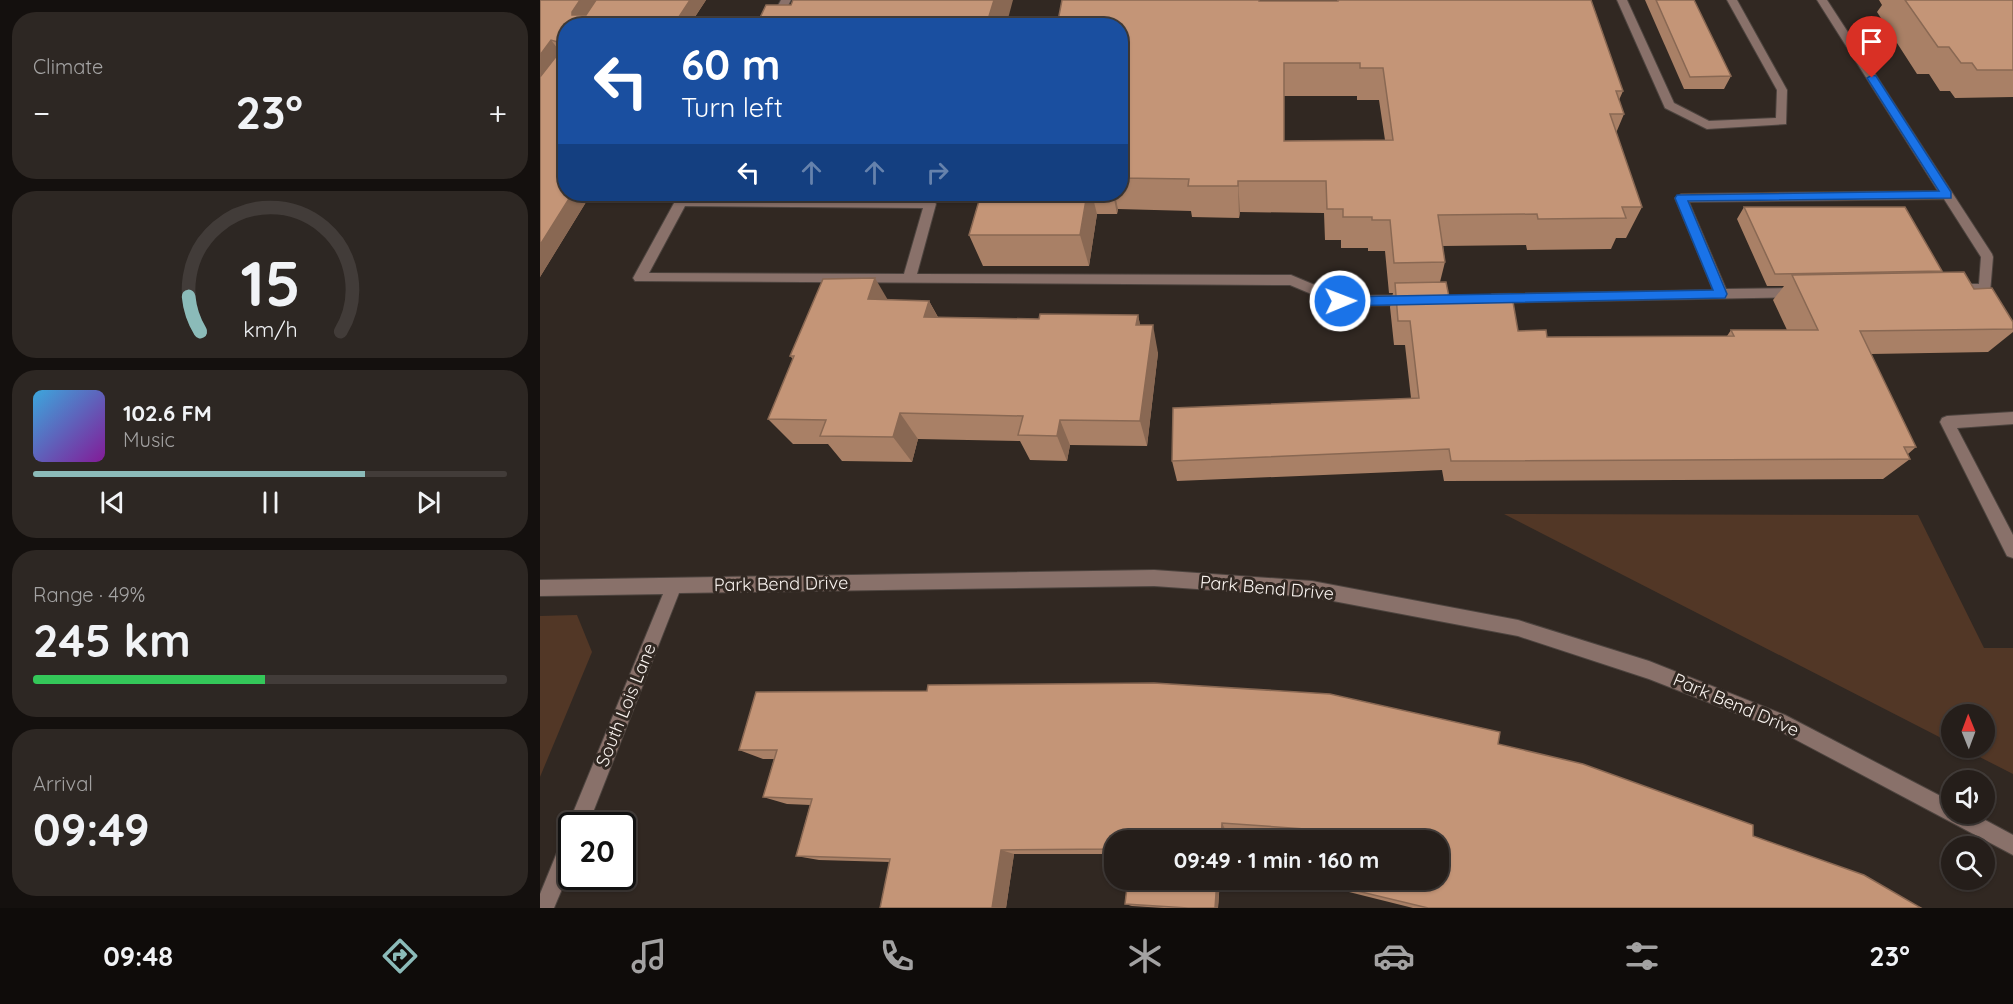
<!DOCTYPE html>
<html lang="en">
<head>
<meta charset="utf-8">
<style>
	body { margin:0; font-family:Quicksand,sans-serif; background:#2d2723; color:#f1f3f6; height:100vh; display:flex; flex-direction:column; font-size:22px; white-space:nowrap }
	* { box-sizing:border-box; margin:0 }
	p { font-size:20px; color:#a3a2a2 }
	.icon { flex:none; width:33px; height:33px; fill:none; stroke:currentColor; stroke-width:2; stroke-linecap:round; stroke-linejoin:round }
	.map { position:relative; flex:1; overflow:hidden }
	.drawer { display:flex; flex-direction:column; gap:12px; padding:12px; background:#14100e; width:540px }
	.drawer>* { flex:none }
	.guide { position:absolute; left:18px; top:18px; width:570px; height:183px; border-radius:24px; box-shadow:0 2px 4px #0004,0 0 0 2px #423c39; background:#1a4fa0; color:#fff; overflow:hidden }
	.needle { width:39px; rotate:359deg }
	.buttons { position:absolute; left:1401px; top:704px; display:grid; gap:12px }
	.buttons a { display:grid; place-items:center; width:54px; height:54px; border-radius:50%; background:#251e1a; box-shadow:0 2px 4px #0004,0 0 0 2px #423c39; font-size:30px }
	.speed { position:absolute; left:18px; top:812px; display:flex; gap:12px; font-size:30px; font-weight:700; text-align:center }
	.speed>* { display:grid; place-content:center; width:78px; height:78px; border-radius:50%; background:#251e1a; box-shadow:0 2px 4px #0004,0 0 0 2px #423c39; line-height:1 }
	.speed .limit { border:3px solid #111; border-radius:9px; background:#fff; color:#111 }
	.pin { position:absolute; display:grid; place-items:center; width:51px; height:51px; color:#fff; margin:-62px -26px; border-radius:50% 50% 50% 0; rotate:-45deg; box-shadow:0 0 6px #0007 }
	.pin .icon { rotate:45deg }
	.me { position:absolute; width:66px; margin:-33px; rotate:89deg; stroke-linejoin:round; filter:drop-shadow(0 0 4px #0008) }
	.turn { display:flex; align-items:center; gap:21px; height:126px; padding:0 24px; font-size:27px }
	.turn .icon { width:78px; height:78px; stroke-width:2.5 }
	.turn b { display:block; font-size:42px; line-height:51px }
	.lanes { display:flex; align-items:center; height:57px; padding:0 24px; background:#0003; justify-content:center; gap:30px; direction:ltr }
	.lanes .off { opacity:.35 }
	.big { font-size:45px; font-weight:700; line-height:1.1 }
	.drawer .widget { flex:1; display:flex; flex-direction:column; justify-content:center; gap:9px; min-width:0; padding:0 21px; border-radius:24px; background:#2d2723 }
	.drawer .dial { align-items:center; gap:0 }
	.dial svg { height:156px; overflow:visible; fill:none; stroke:#423c39; stroke-width:7; stroke-linecap:round; text-anchor:middle }
	.dial text { fill:#f1f3f6; stroke:none }
	.song { display:flex; align-items:center; gap:18px }
	.cover { width:72px; height:72px; border-radius:9px; background:linear-gradient(135deg,hsl(200 70% 55%),hsl(290 70% 35%)) }
	.played { height:6px; border-radius:3px; background:linear-gradient(90deg,#8bbbb9 70%,#423c39 70%) }
	.keys { display:flex; justify-content:space-around; direction:ltr }
	.heat { display:flex; justify-content:space-between; align-items:center; font-size:33px; direction:ltr }
	.charge { height:9px; border-radius:4px; background:linear-gradient(90deg,#34c759 49%,#423c39 0) }
	.trip { position:absolute; left:564px; top:830px; width:345px; height:60px; border-radius:24px; background:#251e1a; box-shadow:0 2px 4px #0004,0 0 0 2px #423c39; font-weight:700; line-height:60px; text-align:center }
	.menu { display:flex; height:96px; justify-content:space-around; align-items:center; background:#0f0c0a; color:#a3a2a2 }
	.menu .icon { width:42px; height:42px }
	.menu .on { color:#8bbbb9 }
	.menu b { font-size:27px; color:#f1f3f6 }
	main { display:flex; flex:1; min-height:0 }
	.map>svg:first-child { display:block }
</style>
</head>
<body>
<main>
<section class="drawer">
<div class="widget"><p>Climate</p>
<div class="heat"><a>−</a><b class="big">23°</b><a>+</a></div>
</div>
<div class="widget dial"><svg viewBox="0 0 100 80">
<path d="M14 69A42 42 0 1 1 86 69"/>
<path d="M14 69A42 42 0 0 1 8 51" stroke="#8bbbb9"/>
<text x="50" y="56" font-size="32" font-weight="700">15</text>
<text x="50" y="72" font-size="11">km/h</text>
</svg></div>
<div class="widget">
<div class="song"><i class="cover"></i><div><b>102.6 FM</b><p>Music</p></div></div>
<div class="played"></div>
<div class="keys"><svg class="icon" aria-label="previous" viewBox="0 0 24 24"><path d="M18 5L8 12l10 7zM5 5v14"/></svg><svg class="icon" aria-label="pause" viewBox="0 0 24 24"><path d="M8 5v14M16 5v14"/></svg><svg class="icon" aria-label="next" viewBox="0 0 24 24"><path d="M6 5l10 7-10 7zM19 5v14"/></svg></div>
</div>
<div class="widget"><p>Range · 49%</p><b class="big">245 km</b><div class="charge"></div></div>
<div class="widget"><p>Arrival</p><b class="big">09:49</b></div>
</section>
<div class="map">
<svg width="1473" height="908" viewBox="0 0 1473 908">
	<rect width="100%" height="100%" fill="#312822"/>
	<!-- green -->
	<g fill="#523726">
		<polygon points="964,514 1378,515 1444,648 1473,648 1473,774 1420,747 1444,747 1444,714 1412,714 1411,743"/>
		<polygon points="37,615 52,652 0,777 0,616"/>
	</g>
	<g fill="none" stroke-linecap="round" stroke-linejoin="round">
		<!-- minor casing -->
		<g stroke="#4d443f" stroke-width="2">
			<g id="minor">
				<polygon points="241,0 251,0 237,26 227,26"/>
				<polygon points="1077,0 1087,0 1134,103 1169,121 1236,118 1237,90 1187,0 1197,0 1247,90 1246,124 1167,129 1125,108"/>
				<polygon points="1277,0 1287,0 1452,254 1453,257 1450,293 1426,294 1419,289 1426,284 1439,284 1441,257 1404,199 1149,202 1186,289 1258,288 1265,293 1263,297 947,303 945,299 952,294 1173,290 1135,198 1141,194 1398,191"/>
				<path d="M139,194H151L149,198L394,201L396,204L377,274L751,275L801,296L871,295L878,300L871,305L800,306L750,285L95,281L93,278ZM145,206L383,208L364,274L109,273Z"/>
				<polygon points="1473,412 1473,424 1417,428 1473,535 1473,558 1467,556 1400,422 1402,418 1407,416"/>
				<polygon points="614,570 772,581 978,620 1109,661 1245,715 1412,802 1412,813 1432,813 1473,835 1473,855 1234,728 1109,679 978,636 772,597 614,586 139,593 48,825 32,825 32,865 14,908 0,908 0,894 25,833 31,831 28,825 123,594 0,596 0,580"/>
			</g>
		</g>
		<!-- minor -->
		<use href="#minor" fill="#89716a" fill-rule="evenodd"/>
	</g>
	<!-- wall -->
	<g fill="#a98066" fill-rule="evenodd">
		<polygon points="0,0 166,0 149,26 26,26 26,194 51,194 0,277"/>
		<path d="M797,0H1051L1083,91L1079,100L1084,114L1076,133L1102,207L1086,238H1076L1071,249L987,250L986,245L903,246L905,262L900,282L909,297L978,331L1007,337L1187,336L1191,330H1247L1233,300L1244,286H1227L1197,219L1204,207L1402,271L1401,273L1434,289L1473,322V332L1448,352L1331,354L1376,447L1368,454L1370,459L1343,479L904,481L902,470L637,481L632,461L871,398L865,345H854L850,307L853,293H849L845,251H828V248H801V240H785L784,213L700,212L699,218L652,217L651,211L578,209L577,214H557L549,266H443L429,235L441,194H580V26L719,1H797ZM744,96H817V100H839L845,140L744,141Z"/>
		<polygon points="1105,0 1154,0 1191,76 1184,89 1144,89"/>
		<polygon points="1339,0 1473,0 1473,97 1415,98 1410,91 1400,91 1389,74 1377,74 1337,12 1342,5"/>
		<polygon points="348,300 389,301 398,317 499,319 598,315 600,325 618,353 607,446 530,445 527,461 490,460 480,441 378,439 372,462 302,461 288,444 253,444 228,419 253,359 250,356"/>
		<polygon points="958,744 1213,836 1381,908 873,908 809,892 811,879 898,879 898,840 817,840 817,838 685,829 684,840 574,840 574,854 474,854 466,908 344,908 350,862 279,860 256,856 270,805 247,804 223,797 234,759 223,759 199,750"/>
		<polygon points="588,879 680,879 678,908 624,908 592,906 585,904"/>
	</g>
	<!-- shaded-wall -->
	<g fill="#896853">
		<polygon points="40,0 58,0 41,25 32,15 32,12"/>
		<polygon points="150,0 166,0 149,26 133,26"/>
		<polygon points="454,0 473,0 466,26 446,26"/>
		<polygon points="11,40 21,53 0,81 0,55"/>
		<polygon points="698,181 700,212 699,218 698,186"/>
		<polygon points="32,194 51,194 0,277 0,245"/>
		<polygon points="547,194 552,194 557,214 549,266 540,235"/>
		<polygon points="573,194 575,194 578,209 577,214"/>
		<polygon points="335,278 352,307 328,299"/>
		<polygon points="389,301 404,329 384,317"/>
		<polygon points="598,315 604,343 596,325"/>
		<polygon points="613,325 618,353 607,446 600,421"/>
		<polygon points="360,413 378,439 372,462 353,437"/>
		<polygon points="520,420 530,445 527,461 517,436"/>
		<polygon points="682,823 685,829 684,840 681,840"/>
		<polygon points="461,850 474,854 466,908 452,908"/>
		<polygon points="677,879 680,879 678,908 675,908"/>
	</g>
	<!-- building -->
	<g fill="#c49577" stroke="#896853" stroke-width="1.5" fill-rule="evenodd">
		<polygon points="0,0 40,0 32,12 32,15 46,15 56,0 150,0 133,26 26,26 26,194 32,194 0,245 0,77 18,54 18,42 11,40 0,55"/>
		<polygon points="253,0 454,0 446,26 216,26 226,5 251,5"/>
		<path d="M522,0H719V1H798V0H1051L1083,91H1076L1084,114H1070L1102,207H1082L1086,218L998,219L997,214L898,215L905,262L854,263L850,220H832V217H803V209H787L786,181H698V186H648L649,179L580,178V26H517ZM744,63H820V68H843L853,140L744,141Z"/>
		<polygon points="1116,0 1154,0 1191,76 1150,77"/>
		<polygon points="1365,0 1473,0 1473,70 1437,70 1432,63 1421,63 1409,47 1398,47"/>
		<polygon points="441,194 547,194 540,235 429,235"/>
		<polygon points="1204,207 1365,207 1402,271 1235,274"/>
		<polygon points="1424,272 1434,289 1452,288 1473,322 1473,329 1320,331 1376,447 1364,447 1370,459 911,461 909,449 632,461 633,408 879,398 870,321 858,321 855,283 906,282 909,297 972,296 978,331 1006,330 1007,337 1194,336 1191,330 1278,330 1252,275"/>
		<polygon points="335,278 328,299 389,301 384,317 499,319 500,314 598,315 596,325 613,325 600,421 520,420 517,436 478,435 483,416 360,413 353,437 280,436 286,420 228,419 254,356 250,356 283,279"/>
		<polygon points="614,683 790,694 960,732 958,744 1043,764 1213,825 1213,836 1324,875 1381,908 888,908 813,890 814,879 898,879 898,840 820,840 821,833 682,823 681,840 574,840 574,849 461,850 452,908 340,908 350,859 256,856 272,799 223,797 237,750 199,750 216,692 387,691 388,685"/>
		<polygon points="588,879 677,879 675,908 648,908 585,904"/>
	</g>
	<!-- route -->
	<polygon fill="#1a73e8" stroke="#114b97" stroke-width="1.5" points="1332,75 1336,76 1411,192 1411,198 1148,201 1187,294 1185,298 800,306 794,301 800,297 1173,290 1135,198 1137,195 1399,191 1327,78"/>
	<g text-anchor="middle" stroke-width="6" stroke-linejoin="round" paint-order="stroke">
		<!-- street labels -->
		<g font-size="18" fill="#f9f3ef" stroke="#312822">
			<text transform="translate(241 584) rotate(-1)" y="6">Park Bend Drive</text>
			<text transform="translate(727 588) rotate(5)" y="6">Park Bend Drive</text>
			<text transform="translate(86 705) rotate(-68)" y="6">South Lois Lane</text>
			<text transform="translate(1196 705) rotate(23)" y="6">Park Bend Drive</text>
		</g>
	</g>
</svg>
<div class="buttons">
<a><svg class="needle" viewBox="-14 -14 28 28"><path d="M0-13l5 13h-10z" fill="#e53935"/><path d="M0 13l5-13h-10z" fill="#a3a2a2"/></svg></a>
<a><svg class="icon" aria-label="sound" viewBox="0 0 24 24"><path d="M4 9h4l5-4v14l-5-4H4zM17 9q2 3 0 6"/></svg></a>
<a><svg class="icon" aria-label="search" viewBox="0 0 24 24"><circle cx="10" cy="10" r="6"/><path d="M15 15l6 6"/></svg></a>
</div>
<div class="speed"><div class="limit">20</div></div>
<div class="pin" style="left:1332px;top:78px;background:#d93025"><svg class="icon" aria-label="arrive" viewBox="0 0 24 24"><path d="M6 21V4h12l-3 4 3 4H6"/></svg></div>
<svg class="me" style="left:800px;top:301px" viewBox="-20 -20 40 40"><circle r="17" fill="#1a73e8" stroke="#fff" stroke-width="3"/><path d="M0-11L8 9 0 5-8 9z" fill="#fff"/></svg>
<div class="trip">09:49 · 1 min · 160 m</div>
<div class="guide">
<div class="turn"><svg class="icon" aria-label="left" viewBox="0 0 24 24"><path d="M17 20v-9H6M10 6l-5 5 5 5"/></svg><div><b>60 m</b>Turn left</div></div>
<div class="lanes"><svg class="icon" aria-label="left" viewBox="0 0 24 24"><path d="M17 20v-9H6M10 6l-5 5 5 5"/></svg><svg class="icon off" aria-label="ahead" viewBox="0 0 24 24"><path d="M12 20V5M6 11l6-6 6 6"/></svg><svg class="icon off" aria-label="ahead" viewBox="0 0 24 24"><path d="M12 20V5M6 11l6-6 6 6"/></svg><svg class="icon off" aria-label="right" viewBox="0 0 24 24"><path d="M7 20v-9h11M14 6l5 5-5 5"/></svg></div>
</div>
</div>
</main>
<nav class="menu">
<b>09:48</b>
<svg class="icon on" aria-label="directions" viewBox="0 0 24 24"><path d="M12 3l9 9-9 9-9-9zM9 14v-3h6M13 9l2 2-2 2"/></svg>
<svg class="icon" aria-label="music" viewBox="0 0 24 24"><path d="M9 18V5l10-2v13"/><circle cx="6" cy="18" r="3"/><circle cx="16" cy="16" r="3"/></svg>
<svg class="icon" aria-label="phone" viewBox="0 0 24 24"><path d="M5 4h4l2 5-3 2q2 4 5 5l2-3 5 2v4C11 20 4 13 5 4z"/></svg>
<svg class="icon" aria-label="climate" viewBox="0 0 24 24"><path d="M12 3v18M4 7l16 10M4 17L20 7"/></svg>
<svg class="icon" aria-label="car" viewBox="0 0 24 24"><path d="M5 17H2v-5l4-1 3-4h7l3 4 3 1v5h-3M9 17h6M6 11h13"/><circle cx="7" cy="17" r="2"/><circle cx="17" cy="17" r="2"/></svg>
<svg class="icon" aria-label="filters" viewBox="0 0 24 24"><path d="M4 7h16M4 17h16"/><circle cx="9" cy="7" r="2"/><circle cx="15" cy="17" r="2"/></svg>
<b>23°</b>
</nav>
</body>
</html>
